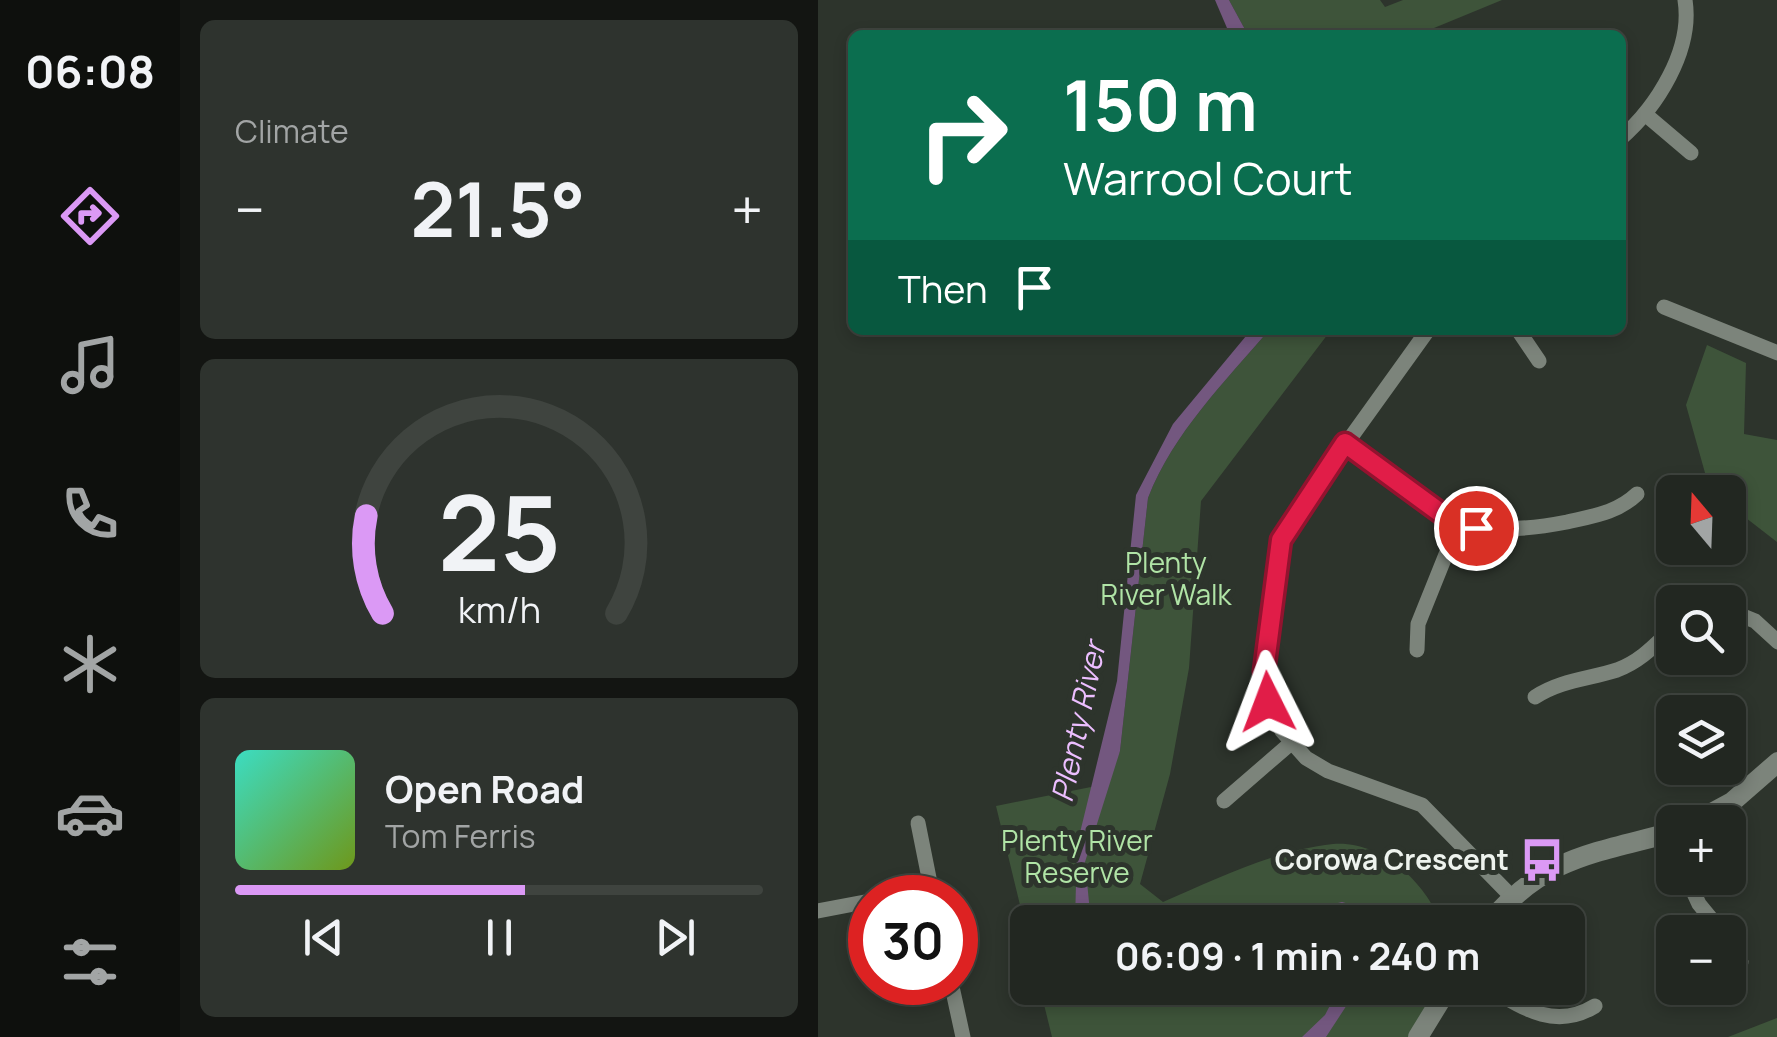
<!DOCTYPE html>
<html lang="en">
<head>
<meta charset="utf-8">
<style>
	body { margin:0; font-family:Manrope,sans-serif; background:#2e332e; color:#f1f3f6; height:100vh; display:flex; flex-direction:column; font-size:38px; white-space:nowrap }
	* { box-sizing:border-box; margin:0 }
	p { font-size:32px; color:#a2a5a5 }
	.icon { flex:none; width:55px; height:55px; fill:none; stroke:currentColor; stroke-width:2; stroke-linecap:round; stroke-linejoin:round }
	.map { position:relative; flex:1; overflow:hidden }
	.side { display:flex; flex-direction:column; gap:20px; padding:20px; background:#131512; width:638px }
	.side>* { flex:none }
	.hud { position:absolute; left:30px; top:30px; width:778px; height:305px; border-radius:15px; box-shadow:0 5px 15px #0003,0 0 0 2px #3f443f; background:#0b6e4f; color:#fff; overflow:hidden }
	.needle { width:65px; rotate:341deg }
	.tools { position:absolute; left:838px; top:475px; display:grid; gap:20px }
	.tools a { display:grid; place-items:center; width:90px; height:90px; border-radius:15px; background:#222721; box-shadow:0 5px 15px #0003,0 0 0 2px #3f443f; font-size:50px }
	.speed { position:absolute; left:30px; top:875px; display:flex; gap:20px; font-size:50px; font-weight:700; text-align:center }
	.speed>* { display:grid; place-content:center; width:130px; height:130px; border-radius:50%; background:#222721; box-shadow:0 5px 15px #0003,0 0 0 2px #3f443f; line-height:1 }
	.speed .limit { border:15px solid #d22; background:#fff; color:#111 }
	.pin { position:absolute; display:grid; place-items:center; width:85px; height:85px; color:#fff; margin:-42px; border:5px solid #fff; border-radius:50%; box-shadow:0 2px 10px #0007 }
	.me { position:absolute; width:110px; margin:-55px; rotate:357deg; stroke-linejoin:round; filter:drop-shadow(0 0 8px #0008) }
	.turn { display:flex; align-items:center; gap:35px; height:210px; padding:0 50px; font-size:45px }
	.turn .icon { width:130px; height:130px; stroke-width:2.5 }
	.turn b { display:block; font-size:70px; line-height:85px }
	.then { display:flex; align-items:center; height:95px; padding:0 50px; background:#0003; gap:20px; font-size:38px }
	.big { font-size:75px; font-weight:700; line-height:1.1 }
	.side .widget { flex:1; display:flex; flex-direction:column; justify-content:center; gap:15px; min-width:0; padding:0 35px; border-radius:15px; background:#2e332e }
	.side .dial { align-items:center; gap:0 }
	.dial svg { height:260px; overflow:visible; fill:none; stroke:#3f443f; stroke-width:7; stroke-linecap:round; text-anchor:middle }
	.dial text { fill:#f1f3f6; stroke:none }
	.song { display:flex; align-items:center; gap:30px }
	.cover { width:120px; height:120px; border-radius:15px; background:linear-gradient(135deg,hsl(170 70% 55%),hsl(80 70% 35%)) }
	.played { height:10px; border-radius:5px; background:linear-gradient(90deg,#db99f5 55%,#3f443f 55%) }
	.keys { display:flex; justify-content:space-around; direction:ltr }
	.heat { display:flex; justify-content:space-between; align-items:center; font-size:55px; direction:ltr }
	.trip { position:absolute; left:192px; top:905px; width:575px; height:100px; border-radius:15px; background:#222721; box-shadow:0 5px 15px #0003,0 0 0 2px #3f443f; font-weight:700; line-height:100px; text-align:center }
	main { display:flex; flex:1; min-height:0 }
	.tab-bar { display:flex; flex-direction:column; width:180px; justify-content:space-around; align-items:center; background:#0e100d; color:#a2a5a5 }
	.tab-bar .icon { width:70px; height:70px }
	.tab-bar .on { color:#db99f5 }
	.tab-bar b { font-size:45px; color:#f1f3f6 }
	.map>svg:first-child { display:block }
</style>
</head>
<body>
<main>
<nav class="tab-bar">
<b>06:08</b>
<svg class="icon on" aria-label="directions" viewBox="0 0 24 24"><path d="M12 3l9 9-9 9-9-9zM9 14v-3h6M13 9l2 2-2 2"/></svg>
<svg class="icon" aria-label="music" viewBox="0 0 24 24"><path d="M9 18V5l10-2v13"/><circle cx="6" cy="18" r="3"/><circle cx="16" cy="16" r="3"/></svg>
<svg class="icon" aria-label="phone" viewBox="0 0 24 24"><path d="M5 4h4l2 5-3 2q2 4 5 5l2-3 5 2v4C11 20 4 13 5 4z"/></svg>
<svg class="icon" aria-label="climate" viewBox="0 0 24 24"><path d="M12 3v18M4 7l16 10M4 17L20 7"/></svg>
<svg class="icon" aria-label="car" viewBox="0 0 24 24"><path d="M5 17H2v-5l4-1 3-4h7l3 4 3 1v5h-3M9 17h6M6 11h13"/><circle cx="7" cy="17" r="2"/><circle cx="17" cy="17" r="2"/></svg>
<svg class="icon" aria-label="filters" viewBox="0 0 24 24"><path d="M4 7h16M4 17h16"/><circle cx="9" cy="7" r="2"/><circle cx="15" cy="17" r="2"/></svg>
</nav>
<section class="side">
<div class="widget"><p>Climate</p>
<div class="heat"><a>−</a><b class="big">21.5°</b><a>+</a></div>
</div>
<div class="widget dial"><svg viewBox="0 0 100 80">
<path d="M14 69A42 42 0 1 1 86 69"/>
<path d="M14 69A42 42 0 0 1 9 39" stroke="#db99f5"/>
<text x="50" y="56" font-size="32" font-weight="700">25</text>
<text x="50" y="72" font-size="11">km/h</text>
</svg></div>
<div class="widget">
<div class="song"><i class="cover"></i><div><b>Open Road</b><p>Tom Ferris</p></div></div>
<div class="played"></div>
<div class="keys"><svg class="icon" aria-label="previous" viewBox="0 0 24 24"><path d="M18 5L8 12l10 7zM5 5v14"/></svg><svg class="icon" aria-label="pause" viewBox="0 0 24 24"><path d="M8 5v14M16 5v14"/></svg><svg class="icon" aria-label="next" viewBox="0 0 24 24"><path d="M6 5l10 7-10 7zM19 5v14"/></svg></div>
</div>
</section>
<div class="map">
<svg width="960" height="1037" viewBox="0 0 960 1037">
	<rect width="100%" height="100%" fill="#2d342c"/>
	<!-- green -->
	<g fill="#3e543a">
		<polygon points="411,0 562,0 567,7 585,0 684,0 599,35 430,35"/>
		<path d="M451,330H513L383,501L371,668L352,774L322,884L345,902C398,879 457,850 515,844C562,840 608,882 622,922H210V938L178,806L283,785L302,751L330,498C356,432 406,383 451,330Z"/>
		<polygon points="889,345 928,363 926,434 959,440 959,542 910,504 910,492 891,490 838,498 838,489 889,480 868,405"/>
		<polygon points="222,988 620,988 590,1037 234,1037"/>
		<polygon points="959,1018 959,1037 910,1037"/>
	</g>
	<!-- water -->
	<g fill="#73577f">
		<polygon points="397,0 411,0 430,35 412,35"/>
		<path d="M433,330H451C406,383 356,432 330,498L302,751L267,862L273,922H257L259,845L299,681L318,495L355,424Z"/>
		<polygon points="524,902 542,907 553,922 443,922"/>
		<polygon points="521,988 540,988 508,1037 484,1037 507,1015"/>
	</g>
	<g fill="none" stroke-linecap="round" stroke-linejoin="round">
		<!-- street -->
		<g stroke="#7c847b" stroke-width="15">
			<polyline points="827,114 873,153"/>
			<path d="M802,139C839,107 875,50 867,0"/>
			<polyline points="846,307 960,353"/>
			<polyline points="610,330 467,529 459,554 446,671 451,703 464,731 488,758 510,771 604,805 694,897"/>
			<polyline points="700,330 721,361"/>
			<path d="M527,443C615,505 632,545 749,522C775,516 799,513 819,494"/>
			<polyline points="910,610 937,621 960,642"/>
			<polyline points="599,650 600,624 641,522"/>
			<path d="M717,697C743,680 771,679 799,670C823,661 837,645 855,628"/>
			<polyline points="406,801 473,743"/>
			<polyline points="100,823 115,898"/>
			<polyline points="869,878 881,904 904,932"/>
			<polyline points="71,898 113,889"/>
			<polyline points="0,911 52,901"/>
			<polyline points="910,939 923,962"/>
			<polyline points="133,982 145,1037"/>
			<path d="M672,988C706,1009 738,1030 777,1006"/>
		</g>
		<!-- secondary -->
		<g stroke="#7c847b" stroke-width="20">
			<polyline points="877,822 914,802 960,762"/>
			<path d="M672,922C726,856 779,853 855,832"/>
			<polyline points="600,1037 630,988"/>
		</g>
	</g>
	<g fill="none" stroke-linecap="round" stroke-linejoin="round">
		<!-- route casing -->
		<g stroke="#92132f" stroke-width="25">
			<polyline id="route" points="450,702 446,671 463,540 527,443 624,514 658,528"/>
		</g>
		<!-- route -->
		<use href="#route" stroke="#e11d48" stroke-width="18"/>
	</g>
	<!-- icons -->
	<defs>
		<g id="bus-bare" transform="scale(3.45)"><path d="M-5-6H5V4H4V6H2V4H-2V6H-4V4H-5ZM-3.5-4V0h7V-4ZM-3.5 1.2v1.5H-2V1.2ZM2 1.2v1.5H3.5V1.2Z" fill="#db99f5" stroke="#2d342c" stroke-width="2.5" paint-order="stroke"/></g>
	</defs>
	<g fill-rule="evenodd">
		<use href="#bus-bare" x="724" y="860"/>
	</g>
	<g text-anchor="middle" stroke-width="10" stroke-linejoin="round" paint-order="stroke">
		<!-- park labels -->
		<g font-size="28" fill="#b0e4a6" stroke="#2d342c">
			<text x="348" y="573">Plenty<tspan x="348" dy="32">River Walk</tspan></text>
			<text x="259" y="851">Plenty River<tspan x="259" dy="32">Reserve</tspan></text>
		</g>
		<!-- poi labels -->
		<g font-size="28" font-weight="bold" fill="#eef3ee" stroke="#2d342c" text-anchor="end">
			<text x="691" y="870">Corowa Crescent</text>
		</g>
		<!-- water labels -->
		<g font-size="30" font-style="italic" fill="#ecbeff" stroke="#2d342c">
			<text transform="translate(261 722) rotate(-78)" y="10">Plenty River</text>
		</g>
	</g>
</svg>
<div class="tools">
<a><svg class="needle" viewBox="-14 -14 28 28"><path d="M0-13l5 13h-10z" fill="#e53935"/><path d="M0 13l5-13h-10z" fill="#a2a5a5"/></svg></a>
<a><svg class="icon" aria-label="search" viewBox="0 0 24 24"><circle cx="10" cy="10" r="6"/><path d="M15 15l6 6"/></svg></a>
<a><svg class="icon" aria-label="layers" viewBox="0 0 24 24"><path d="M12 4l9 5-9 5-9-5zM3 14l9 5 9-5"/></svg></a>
<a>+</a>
<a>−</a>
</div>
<div class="speed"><div class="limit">30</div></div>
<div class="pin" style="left:658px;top:528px;background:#d93025"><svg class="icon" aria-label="arrive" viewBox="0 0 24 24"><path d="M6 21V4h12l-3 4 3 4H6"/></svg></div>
<svg class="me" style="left:450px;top:702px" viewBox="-20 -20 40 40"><path d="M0-17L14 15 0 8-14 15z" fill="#e11d48" stroke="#fff" stroke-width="4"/></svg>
<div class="trip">06:09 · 1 min · 240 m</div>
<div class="hud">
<div class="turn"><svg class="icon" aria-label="right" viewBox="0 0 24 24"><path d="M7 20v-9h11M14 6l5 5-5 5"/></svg><div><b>150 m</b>Warrool Court</div></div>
<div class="then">Then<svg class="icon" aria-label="arrive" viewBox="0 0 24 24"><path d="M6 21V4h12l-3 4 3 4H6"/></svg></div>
</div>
</div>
</main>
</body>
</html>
